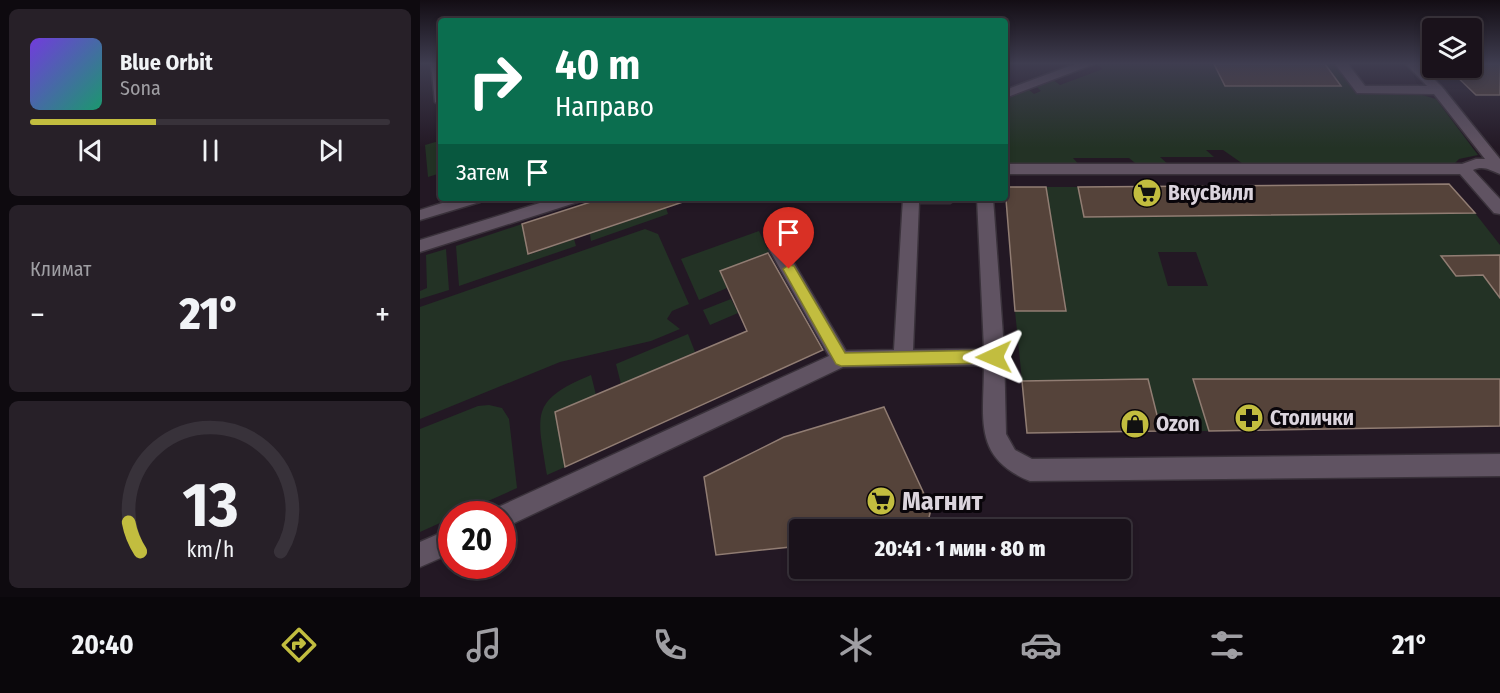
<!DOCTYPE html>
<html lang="ru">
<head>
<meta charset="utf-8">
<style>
	body { margin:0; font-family:"Fira Sans Condensed",sans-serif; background:#272028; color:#f1f3f6; height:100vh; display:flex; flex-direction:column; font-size:22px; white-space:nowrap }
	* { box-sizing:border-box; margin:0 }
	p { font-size:20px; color:#9f9ea3 }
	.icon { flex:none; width:33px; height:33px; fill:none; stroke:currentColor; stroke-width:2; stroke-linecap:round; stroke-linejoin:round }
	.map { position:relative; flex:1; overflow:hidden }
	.side { display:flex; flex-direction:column; gap:9px; padding:9px; background:#0e0a0f; width:420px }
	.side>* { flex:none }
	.banner { position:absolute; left:18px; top:18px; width:570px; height:183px; border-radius:6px; box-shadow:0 3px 9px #0003,0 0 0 2px #38323a; background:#0b6e4f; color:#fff; overflow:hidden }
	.tools { position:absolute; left:1002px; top:18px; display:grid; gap:12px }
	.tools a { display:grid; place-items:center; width:60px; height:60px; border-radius:6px; background:#1a121b; box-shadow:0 3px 9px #0003,0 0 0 2px #38323a; font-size:30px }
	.speed { position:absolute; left:18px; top:501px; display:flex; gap:12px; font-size:30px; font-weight:700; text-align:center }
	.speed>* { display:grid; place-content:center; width:78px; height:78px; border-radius:50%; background:#1a121b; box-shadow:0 3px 9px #0003,0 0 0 2px #38323a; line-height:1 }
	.speed .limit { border:9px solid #d22; background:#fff; color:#111 }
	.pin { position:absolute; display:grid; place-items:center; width:51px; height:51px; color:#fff; margin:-62px -26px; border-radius:50% 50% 50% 0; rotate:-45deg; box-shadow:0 0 6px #0007 }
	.pin .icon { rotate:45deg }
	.me { position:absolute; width:66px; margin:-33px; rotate:269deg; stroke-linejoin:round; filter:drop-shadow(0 0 4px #0008) }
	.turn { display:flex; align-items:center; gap:21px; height:126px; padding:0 18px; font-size:27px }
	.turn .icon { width:78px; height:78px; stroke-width:2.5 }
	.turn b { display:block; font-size:42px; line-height:51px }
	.then { display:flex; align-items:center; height:57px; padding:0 18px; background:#0003; gap:12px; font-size:22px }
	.big { font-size:45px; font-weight:800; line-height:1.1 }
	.side .tile { flex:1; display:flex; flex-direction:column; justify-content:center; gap:9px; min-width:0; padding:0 21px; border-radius:9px; background:#272028 }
	.side .dial { align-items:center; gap:0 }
	.dial svg { height:156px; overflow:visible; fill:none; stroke:#38323a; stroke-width:7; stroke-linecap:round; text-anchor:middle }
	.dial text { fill:#f1f3f6; stroke:none }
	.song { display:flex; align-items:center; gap:18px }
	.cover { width:72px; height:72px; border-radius:9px; background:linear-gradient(135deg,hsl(260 70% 55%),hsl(160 70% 35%)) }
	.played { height:6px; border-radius:3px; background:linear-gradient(90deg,#c2bd3f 35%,#38323a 35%) }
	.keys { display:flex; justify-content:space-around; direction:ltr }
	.heat { display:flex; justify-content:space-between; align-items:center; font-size:33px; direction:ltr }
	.trip { position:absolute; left:369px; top:519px; width:342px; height:60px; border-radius:6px; background:#1a121b; box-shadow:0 3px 9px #0003,0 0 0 2px #38323a; font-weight:800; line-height:60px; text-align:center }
	.menu { display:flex; height:96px; justify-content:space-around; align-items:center; background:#0a070b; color:#9f9ea3 }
	.menu .icon { width:42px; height:42px }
	.menu .selected { color:#c2bd3f }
	.menu b { font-size:27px; color:#f1f3f6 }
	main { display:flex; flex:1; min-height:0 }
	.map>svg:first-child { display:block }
</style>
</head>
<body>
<main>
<section class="side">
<div class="tile">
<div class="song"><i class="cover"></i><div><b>Blue Orbit</b><p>Sona</p></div></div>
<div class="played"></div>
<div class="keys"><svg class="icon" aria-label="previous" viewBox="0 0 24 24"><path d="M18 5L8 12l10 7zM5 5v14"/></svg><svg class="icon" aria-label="pause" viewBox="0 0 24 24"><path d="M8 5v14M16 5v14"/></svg><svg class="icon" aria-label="next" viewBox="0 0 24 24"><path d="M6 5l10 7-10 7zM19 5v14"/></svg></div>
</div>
<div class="tile"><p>Климат</p>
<div class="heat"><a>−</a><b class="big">21°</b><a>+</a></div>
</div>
<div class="tile dial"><svg viewBox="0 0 100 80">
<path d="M14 69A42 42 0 1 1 86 69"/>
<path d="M14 69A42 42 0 0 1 8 54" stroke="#c2bd3f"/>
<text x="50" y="56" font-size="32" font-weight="700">13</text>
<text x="50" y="72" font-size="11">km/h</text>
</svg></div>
</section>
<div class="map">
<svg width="1080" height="597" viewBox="0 0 1080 597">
	<rect width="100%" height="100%" fill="#231824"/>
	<!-- green -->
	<g fill="#233225" fill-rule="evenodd">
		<polygon points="677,64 794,64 805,86 920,86 905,64 914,64 938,94 999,94 1016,99 1058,155 1039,159 1032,166 826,166 803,150 786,150 794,157 740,157 750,166 720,167 709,158 653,158 661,167 585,167 585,97 608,89 614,94 621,91 616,86 633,80 640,85 683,69"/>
		<polygon points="19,141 21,173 8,177 5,145"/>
		<path d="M848,185H879L897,214L1055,213L1080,245V255L1022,257L1036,276L1063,275L1080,298V379H773L789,431H741L728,379L602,381L595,311L646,310L626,187H658L664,216L864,214ZM738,252H776L788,286H748Z"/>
		<polygon points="246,208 248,214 171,241 170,234"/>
		<polygon points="102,224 108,255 154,239 156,246 39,286 36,246"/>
		<polygon points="225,229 238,234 269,304 252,311 247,319 260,329 231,341 140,362 0,419 0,307"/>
		<polygon points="339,231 349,252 300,271 307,288 279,300 261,259"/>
		<polygon points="26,249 29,290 0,299 0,291 7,288 6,255"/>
		<polygon points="311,299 318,313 290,325 283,310"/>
		<polygon points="268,334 275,352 201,384 196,364"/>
		<path d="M171,375L176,395L135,412L145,467L127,475C118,415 108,401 171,375Z"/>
		<polygon points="69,405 82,408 89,419 97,488 39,514 32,514 31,518 0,532 0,429 58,406"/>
	</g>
	<!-- building -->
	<g fill="#55433a" stroke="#917d73" stroke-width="1.5">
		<polygon points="794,64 905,64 921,86 805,86"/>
		<polygon points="1052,64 1080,64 1080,95 1056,95 1028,68 1052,68"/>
		<polygon points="1029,184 1055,213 664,217 658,187"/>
		<polygon points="585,187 626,187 646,311 595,311"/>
		<polygon points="183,198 266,198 266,201 108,254 102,224"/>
		<polygon points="348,253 403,350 145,467 135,412 327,331 300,271"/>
		<polygon points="1080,255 1080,298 1063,275 1036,276 1021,256"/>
		<polygon points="728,379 741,431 607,433 602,381"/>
		<polygon points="773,379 1080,379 1080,426 789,431"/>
		<polygon points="464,407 511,509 506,530 380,530 380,546 296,555 284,477 364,437"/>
	</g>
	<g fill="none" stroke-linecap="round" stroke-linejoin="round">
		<!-- minor casing -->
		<g stroke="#3a323b" stroke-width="3">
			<g id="minor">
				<polygon points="11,64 21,64 21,106 15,102"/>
				<polygon points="655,64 674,64 585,98 585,90"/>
				<path d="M915,64H928L945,86H1007L986,64H999L1022,87L1080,159V174C1071,171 1064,165 1053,170L1080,199V214L1074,213L1040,174H585V164H1042L1056,159H1065L1014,94L937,93Z"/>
				<polygon points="38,198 63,198 60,202 0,220 0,210"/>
				<polygon points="136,198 161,198 158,202 0,252 0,240"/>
				<path d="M483,198H538L530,203H499L493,350L564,349L557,198H573L584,349L586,434L595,450L612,459L1080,454V476L610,481C552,458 564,418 564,365L423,367L90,525L82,529V514H71L74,509L409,356L349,249L351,245H363L426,351L474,350Z"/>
				<polygon points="32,528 32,553 0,567 0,542"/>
			</g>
		</g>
		<!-- minor -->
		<use href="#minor" fill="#605362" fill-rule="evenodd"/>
	</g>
	<!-- sky -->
	<linearGradient id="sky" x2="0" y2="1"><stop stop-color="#130d14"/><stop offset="0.43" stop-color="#3f3d50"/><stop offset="1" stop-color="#3f3d50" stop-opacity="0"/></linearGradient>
	<rect width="1080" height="148" fill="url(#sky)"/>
	<!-- route -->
	<polygon fill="#c2bd3f" stroke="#7e7b29" stroke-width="1.5" points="369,265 374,266 425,353 574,350 579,352 581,357 579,361 574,363 421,366 416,364 363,269"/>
	<!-- icons -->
	<defs>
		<g id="supermarket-disc" transform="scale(1.5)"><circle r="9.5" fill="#c2bd3f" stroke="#09050a"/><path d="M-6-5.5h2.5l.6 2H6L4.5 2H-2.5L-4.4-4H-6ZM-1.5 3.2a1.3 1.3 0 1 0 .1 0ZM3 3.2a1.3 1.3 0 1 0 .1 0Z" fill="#111"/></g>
		<g id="pharmacy-disc" transform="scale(1.5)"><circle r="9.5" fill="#c2bd3f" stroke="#09050a"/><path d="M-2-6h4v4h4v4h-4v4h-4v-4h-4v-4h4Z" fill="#111"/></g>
		<g id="shop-disc" transform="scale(1.5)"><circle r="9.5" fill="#c2bd3f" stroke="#09050a"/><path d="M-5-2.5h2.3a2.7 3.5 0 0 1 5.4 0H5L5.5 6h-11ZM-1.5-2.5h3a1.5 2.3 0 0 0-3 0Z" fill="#111"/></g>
	</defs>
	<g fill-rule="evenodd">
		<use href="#supermarket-disc" x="727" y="193"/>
		<use href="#pharmacy-disc" x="829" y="418"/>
		<use href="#shop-disc" x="715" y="424"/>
		<use href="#supermarket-disc" x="461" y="501"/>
	</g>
	<g text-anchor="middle" stroke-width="6" stroke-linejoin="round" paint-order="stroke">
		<!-- poi labels -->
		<g font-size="21" font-weight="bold" fill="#dbd4dd" stroke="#09050a" text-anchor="start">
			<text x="748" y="200">ВкусВилл</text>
			<text x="850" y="425">Столички</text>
			<text x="736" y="431">Ozon</text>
		</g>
		<!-- near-poi labels -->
		<g font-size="26" font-weight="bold" fill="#dbd4dd" stroke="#09050a" text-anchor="start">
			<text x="482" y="510">Магнит</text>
		</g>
	</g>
</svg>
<div class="tools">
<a><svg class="icon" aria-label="layers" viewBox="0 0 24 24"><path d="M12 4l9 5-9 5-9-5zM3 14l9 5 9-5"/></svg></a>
</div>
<div class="speed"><div class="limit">20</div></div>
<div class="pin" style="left:369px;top:269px;background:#d93025"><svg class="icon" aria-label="arrive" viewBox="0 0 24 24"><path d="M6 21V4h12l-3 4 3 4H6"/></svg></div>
<svg class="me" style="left:574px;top:357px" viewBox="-20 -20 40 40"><path d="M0-17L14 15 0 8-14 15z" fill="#c2bd3f" stroke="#fff" stroke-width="4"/></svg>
<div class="trip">20:41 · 1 мин · 80 m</div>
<div class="banner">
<div class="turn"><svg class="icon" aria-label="right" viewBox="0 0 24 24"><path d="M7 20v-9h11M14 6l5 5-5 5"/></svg><div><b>40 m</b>Направо</div></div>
<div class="then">Затем<svg class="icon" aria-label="arrive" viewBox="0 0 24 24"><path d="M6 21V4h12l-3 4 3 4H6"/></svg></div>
</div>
</div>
</main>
<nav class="menu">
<b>20:40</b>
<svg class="icon selected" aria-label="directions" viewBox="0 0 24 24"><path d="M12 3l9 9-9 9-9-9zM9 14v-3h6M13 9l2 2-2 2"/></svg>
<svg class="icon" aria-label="music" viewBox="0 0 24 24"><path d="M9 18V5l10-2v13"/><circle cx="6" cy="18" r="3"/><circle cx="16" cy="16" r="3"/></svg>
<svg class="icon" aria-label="phone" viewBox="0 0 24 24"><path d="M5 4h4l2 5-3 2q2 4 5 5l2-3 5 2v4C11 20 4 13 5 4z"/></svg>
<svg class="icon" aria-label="climate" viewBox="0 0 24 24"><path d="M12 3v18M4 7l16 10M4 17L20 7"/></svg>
<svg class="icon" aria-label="car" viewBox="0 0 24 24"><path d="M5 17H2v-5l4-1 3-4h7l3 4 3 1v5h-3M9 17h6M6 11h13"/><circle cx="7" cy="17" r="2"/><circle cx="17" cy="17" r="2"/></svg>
<svg class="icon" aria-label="filters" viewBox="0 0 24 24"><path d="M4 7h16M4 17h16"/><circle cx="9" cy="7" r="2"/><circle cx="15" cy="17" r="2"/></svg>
<b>21°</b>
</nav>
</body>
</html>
